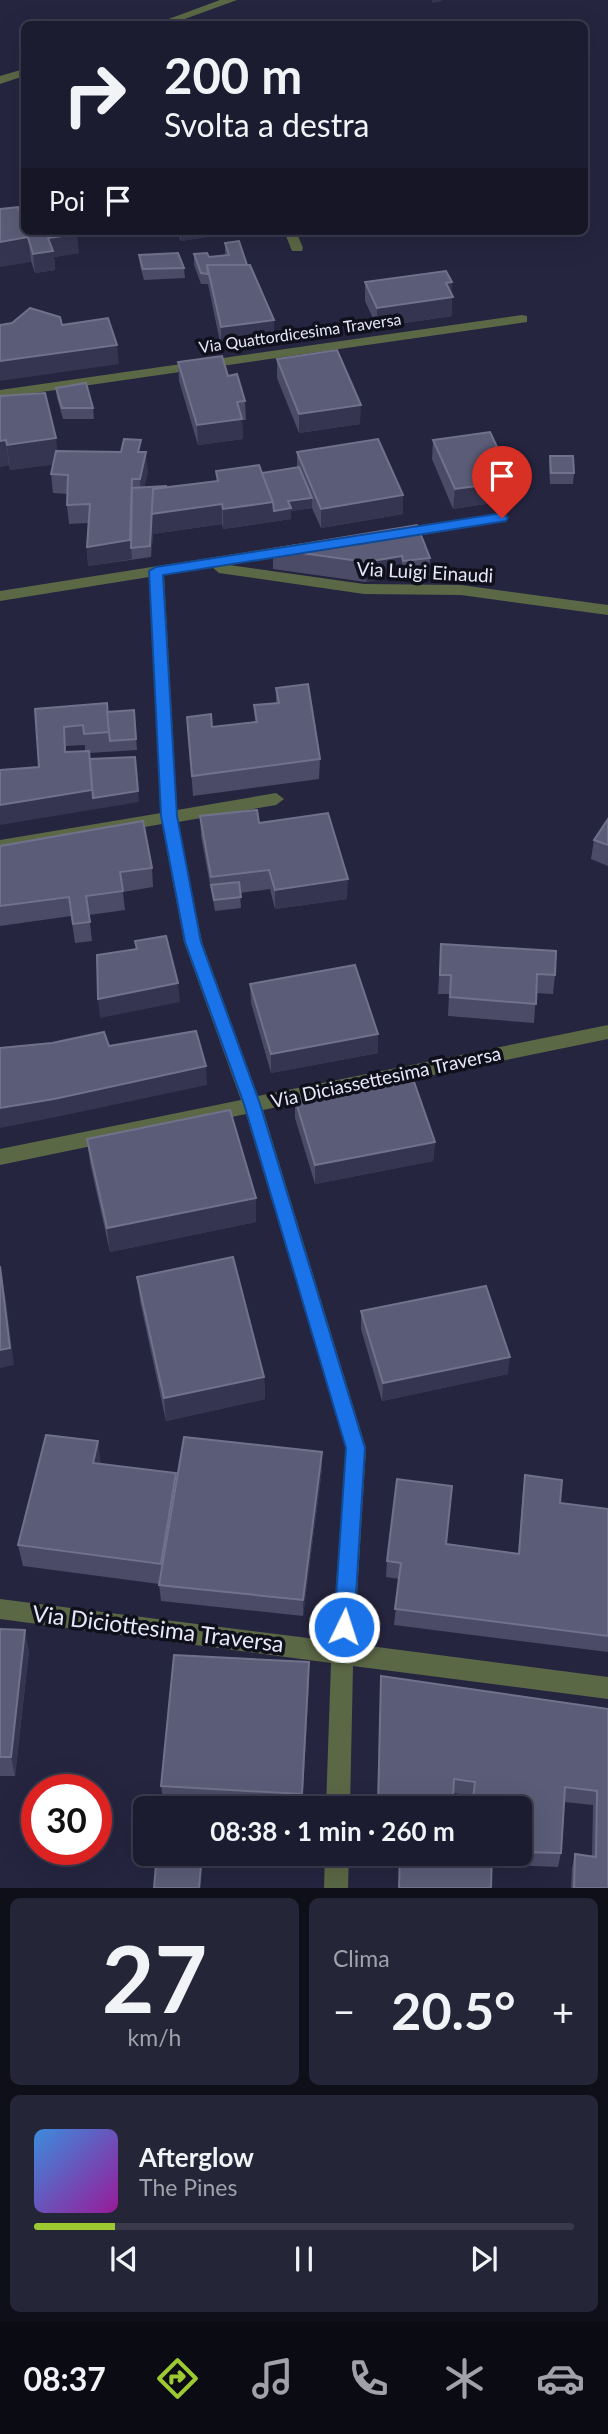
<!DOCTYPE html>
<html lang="it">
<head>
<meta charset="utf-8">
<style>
	body { margin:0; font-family:Lato,sans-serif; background:#252538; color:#f1f3f6; height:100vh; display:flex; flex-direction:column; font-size:26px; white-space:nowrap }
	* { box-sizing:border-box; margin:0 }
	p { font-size:23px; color:#a0a1ab }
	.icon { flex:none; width:38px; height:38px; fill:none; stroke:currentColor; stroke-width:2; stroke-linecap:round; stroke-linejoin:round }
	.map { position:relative; height:1888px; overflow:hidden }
	.sheet { display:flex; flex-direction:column; gap:10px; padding:10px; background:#0f0f1a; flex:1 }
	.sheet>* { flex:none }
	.guide { position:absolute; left:21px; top:21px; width:567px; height:214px; border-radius:10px; box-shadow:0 7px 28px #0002,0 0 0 2px #3a3a4c; background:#1c1c30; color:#f1f3f6; overflow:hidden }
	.speed { position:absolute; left:21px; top:1774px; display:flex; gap:14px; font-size:35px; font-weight:700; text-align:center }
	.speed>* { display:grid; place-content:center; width:91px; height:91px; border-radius:50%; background:#1c1c30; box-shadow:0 7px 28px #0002,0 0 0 2px #3a3a4c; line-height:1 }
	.speed .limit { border:10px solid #d22; background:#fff; color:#111 }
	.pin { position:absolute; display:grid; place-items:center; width:60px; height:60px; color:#fff; margin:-72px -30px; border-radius:50% 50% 50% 0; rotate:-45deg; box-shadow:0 0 7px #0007 }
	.pin .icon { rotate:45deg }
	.me { position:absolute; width:77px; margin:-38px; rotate:4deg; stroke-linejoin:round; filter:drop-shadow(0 0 5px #0008) }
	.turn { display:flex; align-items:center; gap:24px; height:147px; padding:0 28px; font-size:32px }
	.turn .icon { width:91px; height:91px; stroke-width:2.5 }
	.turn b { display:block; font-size:49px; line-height:60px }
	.then { display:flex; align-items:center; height:66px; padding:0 28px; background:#0003; gap:14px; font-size:26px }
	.big { font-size:52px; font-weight:700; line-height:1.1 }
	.sheet .card { flex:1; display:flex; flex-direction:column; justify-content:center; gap:10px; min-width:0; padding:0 24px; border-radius:10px; background:#252538 }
	.sheet .dial { align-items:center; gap:0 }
	.dial b { font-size:91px; line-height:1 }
	.song { display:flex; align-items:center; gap:21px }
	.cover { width:84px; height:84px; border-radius:10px; background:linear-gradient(135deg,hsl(210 70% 55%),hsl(300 70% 35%)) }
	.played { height:7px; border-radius:4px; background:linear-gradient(90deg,#9dca30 15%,#3a3a4c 15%) }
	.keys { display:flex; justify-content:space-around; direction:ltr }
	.heat { display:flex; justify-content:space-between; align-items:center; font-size:38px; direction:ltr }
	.sheet .tiles { flex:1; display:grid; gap:10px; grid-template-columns:1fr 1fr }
	.card:last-child { grid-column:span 2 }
	.trip { position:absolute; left:133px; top:1796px; width:399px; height:70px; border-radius:10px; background:#1c1c30; box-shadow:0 7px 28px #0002,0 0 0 2px #3a3a4c; font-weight:700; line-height:70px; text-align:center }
	.tab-bar { display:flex; height:112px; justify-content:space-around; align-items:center; background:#0b0b13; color:#a0a1ab }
	.tab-bar .icon { width:49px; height:49px }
	.tab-bar .selected { color:#9dca30 }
	.tab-bar b { font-size:32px; color:#f1f3f6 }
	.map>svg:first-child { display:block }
</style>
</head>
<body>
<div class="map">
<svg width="608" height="1888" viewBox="0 0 608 1888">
	<rect width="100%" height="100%" fill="#262540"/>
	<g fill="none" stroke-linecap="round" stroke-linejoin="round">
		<!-- minor -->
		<g fill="#5b6846" fill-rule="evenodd">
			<polygon points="220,0 237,0 171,24 155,24"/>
			<polygon points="24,69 24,76 0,84 0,76"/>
			<polygon points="284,231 296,231 303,248 302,251 292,251"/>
			<polygon points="522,315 527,316 527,322 0,398 0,390"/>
			<polygon points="502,513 507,515 507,521 398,539 391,534 398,529"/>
			<polygon points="297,544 302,546 302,552 229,565 364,584 461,585 608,605 608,615 461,595 364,594 219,573 212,567 164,575 177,810 276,793 284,799 276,805 178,822 202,942 258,1096 608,1025 608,1039 263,1110 366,1448 354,1644 608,1677 608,1699 353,1666 350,1808 326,1808 331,1663 0,1619 0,1599 332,1641 346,1448 246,1114 0,1165 0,1149 241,1100 184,942 162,824 0,852 0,840 161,813 149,577 0,601 0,591"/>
			<polygon points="325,1853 349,1853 348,1888 324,1888"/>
		</g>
	</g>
	<!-- wall -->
	<g fill="#4b4b67" fill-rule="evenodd">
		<polygon points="20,212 79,253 54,257 55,270 35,273 31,261 31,262"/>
		<polygon points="177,231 244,231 181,241"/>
		<polygon points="225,243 247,265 274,320 274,339 221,347 208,284 201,284 194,265 194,254 209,257 225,255"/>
		<polygon points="139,255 184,268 185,278 144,280 140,266"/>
		<polygon points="365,282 452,294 452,316 377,327 365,301"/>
		<polygon points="277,359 360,424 299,433 277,378"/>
		<polygon points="178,362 228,376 245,401 246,420 242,420 243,439 198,445 179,381"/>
		<polygon points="56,388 93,408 94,419 63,419 57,398"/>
		<polygon points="0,396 57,451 142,452 148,472 144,487 166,487 217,481 216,471 262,473 297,467 297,452 403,514 321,528 312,508 291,511 291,519 223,529 222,524 153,534 151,557 88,566 87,547 88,523 69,524 67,505 68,494 53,493 51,474 54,464 10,470 9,465 0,467"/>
		<polygon points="433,440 513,481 511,500 453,509 432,459"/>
		<polygon points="550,456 574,473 573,484 550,484 549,466"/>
		<polygon points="273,549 430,558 429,578 403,580 401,575 366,582 273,569"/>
		<polygon points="276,688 320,759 319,779 193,796 187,717 212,727 255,723 254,705 276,703"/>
		<path d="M35,709L108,723L134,710L137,750L89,753L90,759L139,802L39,767ZM85,745V751L66,752V746Z"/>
		<polygon points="200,816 259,823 347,899 275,909 270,889 240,893 241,908 215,911 201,836"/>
		<polygon points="608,819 608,866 591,859 594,840"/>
		<polygon points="0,846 152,868 153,887 123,892 125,910 89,915 92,941 75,943 71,916 0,926"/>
		<polygon points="441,944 555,975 553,994 536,993 534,1023 448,1016 449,994 438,994"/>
		<polygon points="250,984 378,1053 271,1073 251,1003"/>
		<polygon points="295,1099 435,1142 433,1161 315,1184 295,1118"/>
		<polygon points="87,1139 256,1198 256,1222 110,1252 90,1163"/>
		<polygon points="137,1277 264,1377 265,1399 166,1421 140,1301"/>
		<polygon points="361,1311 508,1374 382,1401 361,1329"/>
		<polygon points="322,1452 322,1469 303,1616 161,1601 159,1584 23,1566 18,1545 176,1473 177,1480"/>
		<polygon points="525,1475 560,1503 608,1509 608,1652 394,1625 399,1579 386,1577 387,1561 446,1544 518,1553 523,1491"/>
		<polygon points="0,1629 29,1651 15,1776 0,1776"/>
		<polygon points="309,1662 309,1682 302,1808 212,1808 164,1805 161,1786"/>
		<polygon points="381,1676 608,1709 608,1888 571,1888 572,1868 575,1854 592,1856 593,1805 564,1802 561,1853 558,1867 509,1865 510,1853 520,1853 520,1808 473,1796 453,1793 452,1808 377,1808"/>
	</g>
	<!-- shaded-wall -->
	<g fill="#353551">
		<polygon points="432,0 442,0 442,1 432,3"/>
		<polygon points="181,231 244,231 181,241"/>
		<polygon points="77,234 79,253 54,257 55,270 35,273 33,254 48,238"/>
		<polygon points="28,237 31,262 0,267 0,242"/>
		<polygon points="452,282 452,316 377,327 377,308 446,283"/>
		<polygon points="274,320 274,339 221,347 221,327"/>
		<polygon points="117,345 119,364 0,381 0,361"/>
		<polygon points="361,405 360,424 299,433 299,414"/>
		<polygon points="242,419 243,439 198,445 197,425"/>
		<polygon points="56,438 59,464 10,470 7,445"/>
		<polygon points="6,440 9,465 0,467 0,441"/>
		<polygon points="146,452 148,472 141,499 140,479"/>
		<polygon points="132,479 133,498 131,548 132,559 88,566 87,547"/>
		<polygon points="513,481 511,500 453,509 455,489"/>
		<polygon points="403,495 403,514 321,528 321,509"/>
		<polygon points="312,498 312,508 291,511 291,519 223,529 223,509"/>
		<polygon points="222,504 222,524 153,534 151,557 151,514"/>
		<polygon points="402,556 401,575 366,582 366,562"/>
		<polygon points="92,790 93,798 138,791 139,802 0,825 0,805"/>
		<polygon points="348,879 347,899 275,909 275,890"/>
		<polygon points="178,983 180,1002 100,1018 98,999"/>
		<polygon points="378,1034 378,1053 271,1073 271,1054"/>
		<polygon points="206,1066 207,1085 56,1117 0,1128 0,1108"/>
		<polygon points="435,1142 433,1161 315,1184 315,1165"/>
		<polygon points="256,1198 256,1222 110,1252 107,1228"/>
		<polygon points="0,1266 6,1300 14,1365 0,1368"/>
		<polygon points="510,1357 508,1374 382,1401 383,1383"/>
		<polygon points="264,1377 265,1399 166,1421 164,1398"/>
		<polygon points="98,1441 101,1464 96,1485 93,1463"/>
		<polygon points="322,1452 322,1469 303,1616 303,1600"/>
		<polygon points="176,1473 178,1495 163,1585 161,1564"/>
		<polygon points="25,1630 29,1651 15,1776 11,1757"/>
		<polygon points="309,1662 309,1682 302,1808 302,1794"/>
		<polygon points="202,1853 203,1853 201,1888 199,1888"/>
	</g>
	<!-- building -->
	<g fill="#5b5c77" stroke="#71718b" stroke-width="2">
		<polygon points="18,207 24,226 24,231 26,231 28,237 0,242 0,209"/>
		<polygon points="20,212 24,212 24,226"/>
		<polygon points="26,231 76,231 77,234 48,238 53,251 33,254"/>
		<polygon points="239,241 247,265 207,265 208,274 201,273 194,254 207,253 209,257 229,255 225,243"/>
		<polygon points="178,253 184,268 143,269 139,255"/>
		<polygon points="207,265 250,265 274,320 221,327"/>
		<polygon points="446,271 452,282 446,283 453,297 377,308 365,282"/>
		<polygon points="30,308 60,317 62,325 108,318 117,345 0,361 0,325 12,323"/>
		<polygon points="337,350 361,405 299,414 277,359"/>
		<polygon points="222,356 228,376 237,374 245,401 237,402 242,419 197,425 178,362"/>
		<polygon points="86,383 93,408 62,408 56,388"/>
		<polygon points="45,393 56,438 7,445 6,440 0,441 0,396"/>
		<polygon points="490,432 513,481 455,489 433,440"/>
		<polygon points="124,439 141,440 138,452 146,452 140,479 132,479 130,540 87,547 90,504 67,505 68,475 51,474 56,451 121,452"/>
		<polygon points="378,439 403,495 321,509 297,452"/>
		<polygon points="550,456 573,456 574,473 551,473"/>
		<polygon points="259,465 273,502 223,509 222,504 151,514 153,489 218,481 216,471"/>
		<polygon points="299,467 312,498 288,501 291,508 274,511 273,502 262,473"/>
		<polygon points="166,486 166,487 153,489 150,546 131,548 132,488"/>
		<polygon points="417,525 430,558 403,561 402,556 366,562 273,549"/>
		<polygon points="308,684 320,759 192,776 187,717 211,714 212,727 257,722 254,705 279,703 276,688"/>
		<polygon points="107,703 109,732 84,734 83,725 64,727 65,752 89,751 92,790 0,805 0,770 39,767 35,709"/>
		<polygon points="134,710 136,739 110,741 107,712"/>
		<polygon points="135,757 138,791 93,798 90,759"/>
		<polygon points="257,810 259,823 328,813 348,879 275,890 269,870 211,877 200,816"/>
		<polygon points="608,819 608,845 594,840"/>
		<polygon points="143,821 152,868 120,872 123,891 86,896 90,922 73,924 69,897 0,906 0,846"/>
		<polygon points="239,882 241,897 214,900 211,885"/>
		<polygon points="166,936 178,983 98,999 97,955 137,949 135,941"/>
		<polygon points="441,944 556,951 555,975 537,974 536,1004 450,997 451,975 440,975"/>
		<polygon points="355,965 378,1034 271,1054 250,984"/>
		<polygon points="196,1031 206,1066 54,1099 0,1108 0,1048 52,1043 104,1032 109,1046"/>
		<polygon points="412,1076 435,1142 315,1165 295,1099"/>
		<polygon points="230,1110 256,1198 107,1228 87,1139"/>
		<polygon points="233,1257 264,1377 164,1398 137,1277"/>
		<polygon points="0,1266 10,1348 0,1350"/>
		<polygon points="486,1286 510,1357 383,1383 361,1311"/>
		<polygon points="46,1435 98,1441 93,1463 176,1473 161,1564 18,1545"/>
		<polygon points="184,1437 322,1452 303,1600 159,1585"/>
		<polygon points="525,1475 562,1480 560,1503 608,1509 608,1636 395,1609 401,1563 387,1561 397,1479 452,1486 446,1544 519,1554"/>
		<polygon points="0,1629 25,1630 11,1757 0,1757"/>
		<polygon points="174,1655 309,1662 302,1794 161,1786"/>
		<polygon points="381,1676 608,1709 608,1888 574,1888 575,1854 596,1857 597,1791 565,1787 561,1853 520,1852 520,1808 472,1808 475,1782 454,1779 453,1797 430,1795 429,1808 378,1808"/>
		<polygon points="157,1853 202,1853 199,1888 154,1888"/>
		<polygon points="400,1853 492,1853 491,1888 399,1888"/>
	</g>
	<!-- route -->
	<polygon fill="#1a73e8" stroke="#114b97" stroke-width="2" points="502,513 508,518 506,521 163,575 177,816 201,942 260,1104 365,1448 354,1627 351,1634 344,1637 337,1634 334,1627 346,1448 244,1104 185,942 161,816 149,571 156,567"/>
	<g text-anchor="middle" stroke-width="7" stroke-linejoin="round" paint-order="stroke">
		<!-- far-street labels -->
		<g font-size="16" fill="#e6e7f9" stroke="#10101c">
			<text transform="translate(300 333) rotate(-8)" y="6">Via Quattordicesima Traversa</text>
		</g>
		<!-- street labels -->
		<g font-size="19" fill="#e6e7f9" stroke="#10101c">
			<text transform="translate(425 572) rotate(3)" y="7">Via Luigi Einaudi</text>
			<text transform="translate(386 1077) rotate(-12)" y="7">Via Diciassettesima Traversa</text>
		</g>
		<!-- near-street labels -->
		<g font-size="23" fill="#e6e7f9" stroke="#10101c">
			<text transform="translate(158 1629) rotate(7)" y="8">Via Diciottesima Traversa</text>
		</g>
	</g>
</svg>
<div class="speed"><div class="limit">30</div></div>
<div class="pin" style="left:502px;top:518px;background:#d93025"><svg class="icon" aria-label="arrive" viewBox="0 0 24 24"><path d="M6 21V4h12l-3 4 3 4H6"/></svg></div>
<svg class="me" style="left:344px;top:1627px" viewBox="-20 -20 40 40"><circle r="17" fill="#1a73e8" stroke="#fff" stroke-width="3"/><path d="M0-11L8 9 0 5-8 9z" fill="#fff"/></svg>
<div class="trip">08:38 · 1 min · 260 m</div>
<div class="guide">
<div class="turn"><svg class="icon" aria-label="right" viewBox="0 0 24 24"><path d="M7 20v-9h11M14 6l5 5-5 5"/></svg><div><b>200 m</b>Svolta a destra</div></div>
<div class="then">Poi<svg class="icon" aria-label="arrive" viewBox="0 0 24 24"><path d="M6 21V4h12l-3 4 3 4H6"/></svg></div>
</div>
</div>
<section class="sheet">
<div class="tiles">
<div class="card dial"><b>27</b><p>km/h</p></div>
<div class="card"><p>Clima</p>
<div class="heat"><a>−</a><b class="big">20.5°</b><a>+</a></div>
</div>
<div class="card">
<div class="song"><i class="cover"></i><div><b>Afterglow</b><p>The Pines</p></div></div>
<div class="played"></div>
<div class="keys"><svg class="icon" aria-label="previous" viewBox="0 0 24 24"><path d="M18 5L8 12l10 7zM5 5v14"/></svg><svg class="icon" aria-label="pause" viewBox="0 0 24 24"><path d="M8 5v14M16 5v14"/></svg><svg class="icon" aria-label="next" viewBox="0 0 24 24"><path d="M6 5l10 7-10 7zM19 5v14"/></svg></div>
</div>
</div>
</section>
<nav class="tab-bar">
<b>08:37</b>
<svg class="icon selected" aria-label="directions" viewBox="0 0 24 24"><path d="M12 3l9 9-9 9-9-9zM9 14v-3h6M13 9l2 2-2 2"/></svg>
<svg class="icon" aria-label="music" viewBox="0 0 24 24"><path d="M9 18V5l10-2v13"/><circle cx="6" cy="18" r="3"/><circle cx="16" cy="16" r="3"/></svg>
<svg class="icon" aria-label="phone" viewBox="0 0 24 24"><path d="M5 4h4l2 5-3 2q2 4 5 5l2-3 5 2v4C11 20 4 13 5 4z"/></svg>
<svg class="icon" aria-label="climate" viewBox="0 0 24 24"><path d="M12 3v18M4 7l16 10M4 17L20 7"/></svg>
<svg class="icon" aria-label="car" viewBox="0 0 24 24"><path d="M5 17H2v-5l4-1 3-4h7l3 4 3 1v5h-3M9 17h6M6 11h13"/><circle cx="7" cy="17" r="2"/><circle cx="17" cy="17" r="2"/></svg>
</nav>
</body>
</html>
